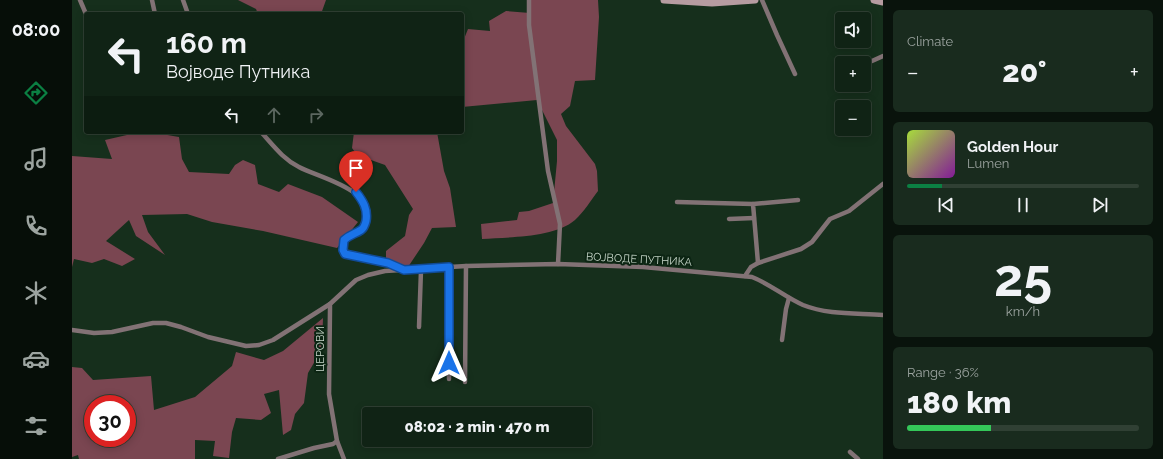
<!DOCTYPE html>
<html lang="en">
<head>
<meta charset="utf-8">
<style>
	body { margin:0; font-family:Raleway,sans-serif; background:#192b1e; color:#f1f3f6; height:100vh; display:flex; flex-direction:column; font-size:15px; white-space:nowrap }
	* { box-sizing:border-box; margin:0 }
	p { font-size:13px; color:#9ca4a0 }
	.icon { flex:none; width:22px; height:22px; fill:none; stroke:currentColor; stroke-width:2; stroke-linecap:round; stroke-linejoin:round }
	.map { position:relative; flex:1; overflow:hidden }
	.sheet { display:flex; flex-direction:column; gap:10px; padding:10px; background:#09130c; width:280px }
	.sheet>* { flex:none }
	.hud { position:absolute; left:12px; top:12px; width:380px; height:122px; border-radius:4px; box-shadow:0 2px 10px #0003,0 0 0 1px #304034; background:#102315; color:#f1f3f6; overflow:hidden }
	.controls { position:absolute; left:763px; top:12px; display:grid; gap:8px }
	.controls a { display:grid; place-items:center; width:36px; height:36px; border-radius:4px; background:#102315; box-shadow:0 2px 10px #0003,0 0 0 1px #304034; font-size:20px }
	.speed { position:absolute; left:12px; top:395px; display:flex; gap:8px; font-size:20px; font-weight:700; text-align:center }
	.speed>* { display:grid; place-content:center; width:52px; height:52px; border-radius:50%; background:#102315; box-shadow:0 2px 10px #0003,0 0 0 1px #304034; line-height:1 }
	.speed .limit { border:6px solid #d22; background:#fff; color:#111 }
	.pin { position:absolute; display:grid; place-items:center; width:34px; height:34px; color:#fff; margin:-41px -17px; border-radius:50% 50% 50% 0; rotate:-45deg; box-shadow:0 0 4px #0007 }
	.pin .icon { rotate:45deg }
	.me { position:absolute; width:44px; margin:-22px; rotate:0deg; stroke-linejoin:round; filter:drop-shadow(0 0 3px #0008) }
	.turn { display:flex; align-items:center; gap:14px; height:84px; padding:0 16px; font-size:18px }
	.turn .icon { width:52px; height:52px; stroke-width:2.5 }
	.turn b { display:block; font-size:28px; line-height:34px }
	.lanes { display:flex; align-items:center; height:38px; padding:0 16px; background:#0003; justify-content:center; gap:20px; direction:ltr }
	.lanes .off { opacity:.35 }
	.big { font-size:30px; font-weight:800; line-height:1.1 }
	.sheet .tile { flex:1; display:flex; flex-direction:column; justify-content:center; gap:6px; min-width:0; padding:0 14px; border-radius:6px; background:#192b1e }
	.sheet .dial { align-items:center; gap:0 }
	.dial b { font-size:52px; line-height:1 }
	.song { display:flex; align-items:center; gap:12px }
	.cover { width:48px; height:48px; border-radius:6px; background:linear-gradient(135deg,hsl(80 70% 55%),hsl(290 70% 35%)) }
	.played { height:4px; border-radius:2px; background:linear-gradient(90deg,#0b8043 15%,#304034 15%) }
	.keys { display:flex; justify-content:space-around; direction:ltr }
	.heat { display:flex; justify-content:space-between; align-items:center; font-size:22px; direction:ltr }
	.charge { height:6px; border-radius:3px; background:linear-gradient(90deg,#34c759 36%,#304034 0) }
	.trip { position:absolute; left:290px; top:407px; width:230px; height:40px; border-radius:4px; background:#102315; box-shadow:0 2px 10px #0003,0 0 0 1px #304034; font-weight:800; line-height:40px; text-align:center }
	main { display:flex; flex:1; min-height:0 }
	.dock { display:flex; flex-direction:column; width:72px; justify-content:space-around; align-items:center; background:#060e08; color:#9ca4a0 }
	.dock .icon { width:28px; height:28px }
	.dock .active { color:#0b8043 }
	.dock b { font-size:18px; color:#f1f3f6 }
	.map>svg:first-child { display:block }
</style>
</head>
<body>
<main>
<nav class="dock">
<b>08:00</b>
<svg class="icon active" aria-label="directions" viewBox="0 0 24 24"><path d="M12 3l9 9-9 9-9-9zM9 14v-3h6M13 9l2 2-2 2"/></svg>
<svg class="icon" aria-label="music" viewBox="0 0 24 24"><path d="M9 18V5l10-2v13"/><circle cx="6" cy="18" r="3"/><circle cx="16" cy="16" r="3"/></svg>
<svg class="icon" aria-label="phone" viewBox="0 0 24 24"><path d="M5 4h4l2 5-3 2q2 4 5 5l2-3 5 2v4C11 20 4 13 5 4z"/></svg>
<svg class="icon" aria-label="climate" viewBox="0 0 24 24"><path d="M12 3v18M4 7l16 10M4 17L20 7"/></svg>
<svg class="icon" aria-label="car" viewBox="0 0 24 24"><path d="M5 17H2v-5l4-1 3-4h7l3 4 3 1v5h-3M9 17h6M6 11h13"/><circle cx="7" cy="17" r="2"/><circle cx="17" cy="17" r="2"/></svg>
<svg class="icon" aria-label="filters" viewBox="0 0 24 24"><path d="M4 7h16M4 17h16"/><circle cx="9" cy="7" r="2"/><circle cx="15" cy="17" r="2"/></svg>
</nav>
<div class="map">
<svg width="811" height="459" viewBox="0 0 811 459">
	<rect width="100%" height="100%" fill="#162f1c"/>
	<!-- forest -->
	<g fill="#7a4651" fill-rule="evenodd">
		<polygon points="166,0 254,0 249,14 186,14 184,9"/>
		<path d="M459,0H526L527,17L523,80L503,81L498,106L489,114L494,126L523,164L525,171L526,191C519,200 512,212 503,220C482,238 436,237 410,239L409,224L445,220L447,212L457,211L481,203L485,161V140L465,100L390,107V44L396,29L418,31L417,21L434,11L458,13Z"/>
		<polygon points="68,132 78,132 107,137 110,159 117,172 157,174 163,165 171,160 183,165 186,184 207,192 216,184 250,197 286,222 265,248 191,231 140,222 115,214 70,215 76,232 93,255 64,236 57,220 34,241 63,259 50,266 32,259 20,263 2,259 0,267 0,156 40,159 33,140"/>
		<polygon points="282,132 365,132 372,171 378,188 384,227 360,228 352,243 336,267 314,260 314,251 333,236 337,215 341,209 313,165 285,155 280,148"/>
		<path d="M251,318L250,349L236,373L232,403L223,414L219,430L211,435L207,390L192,394L199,413L189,420L164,418L160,432L157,458L141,456L143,441L123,440V459H7L6,455L0,457V367L10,368L21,380L79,376L82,410L123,397L160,366L164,352L192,360L211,351ZM21,404H55V438H21Z"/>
	</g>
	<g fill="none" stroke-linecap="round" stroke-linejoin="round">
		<!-- street -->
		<g stroke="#827275" stroke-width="4.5">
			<polyline points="8,0 14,14"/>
			<polyline points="80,0 83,14"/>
			<polyline points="111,0 116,14"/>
			<polyline points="457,0 457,25 476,171 488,224 486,264"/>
			<polyline points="690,0 705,35 723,74"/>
			<polyline points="800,61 811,56"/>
			<path d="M189,132C201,145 211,159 227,167C247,178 311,191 292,226C290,230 277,235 272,240L271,250L273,254L316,263L331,270"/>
			<polyline points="605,202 681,204"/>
			<polyline points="657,219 682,218"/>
			<polyline points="686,263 681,204 726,200"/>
			<polyline points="673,276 679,267 686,263 729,249 740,242 758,219 777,211 811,184"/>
			<polyline points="347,327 349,270"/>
			<polyline points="0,330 22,333 40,332 81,323 94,323 109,327 136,337 174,346 187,345 201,340 258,304"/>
			<polyline points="710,340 714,309 717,298"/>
			<polyline points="377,379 377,267"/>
			<polyline points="393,382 394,266"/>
			<polyline points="778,452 786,459"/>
			<polyline points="206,459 242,448 261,444 265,441"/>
			<path d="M272,459L265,441L257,394L258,309V304L284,280L296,275L313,271L394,266L486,264L571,267L680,277C698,284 713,297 731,305C756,315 784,313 811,315"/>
		</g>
		<!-- secondary -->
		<g stroke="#b69ca1" stroke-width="7">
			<polyline points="592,0 640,3 683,0"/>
			<polyline points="802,0 811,2"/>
		</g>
	</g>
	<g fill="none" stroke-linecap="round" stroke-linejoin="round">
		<!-- route casing -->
		<g stroke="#114b97" stroke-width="10">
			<path id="route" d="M284,192C291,201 296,209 294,221C293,225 292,228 289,230C283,234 279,234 272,240L271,250L273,254L316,263L332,270L377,267V363"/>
		</g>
		<!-- route -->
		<use href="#route" stroke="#1a73e8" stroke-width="7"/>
	</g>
	<g text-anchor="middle" stroke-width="4" stroke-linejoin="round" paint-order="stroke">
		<!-- street labels -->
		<g font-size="11" fill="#c8d7ca" stroke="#0c2513">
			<text transform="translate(567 259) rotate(3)" y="4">ВОЈВОДЕ ПУТНИКА</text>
			<text transform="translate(248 349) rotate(-90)" y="4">ЦЕРОВИ</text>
		</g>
	</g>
</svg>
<div class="controls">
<a><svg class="icon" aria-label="sound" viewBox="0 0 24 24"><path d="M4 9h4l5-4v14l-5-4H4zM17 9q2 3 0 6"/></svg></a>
<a>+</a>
<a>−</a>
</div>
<div class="speed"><div class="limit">30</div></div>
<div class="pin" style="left:284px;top:192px;background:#d93025"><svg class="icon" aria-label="arrive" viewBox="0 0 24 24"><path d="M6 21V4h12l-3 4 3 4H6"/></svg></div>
<svg class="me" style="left:377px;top:363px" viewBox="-20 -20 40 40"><path d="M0-17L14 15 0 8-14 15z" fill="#1a73e8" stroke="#fff" stroke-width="4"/></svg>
<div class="trip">08:02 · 2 min · 470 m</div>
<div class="hud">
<div class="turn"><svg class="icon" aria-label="left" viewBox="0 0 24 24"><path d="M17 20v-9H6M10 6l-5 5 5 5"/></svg><div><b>160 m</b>Војводе Путника</div></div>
<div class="lanes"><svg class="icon" aria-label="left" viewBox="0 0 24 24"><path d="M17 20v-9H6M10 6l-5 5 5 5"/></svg><svg class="icon off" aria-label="ahead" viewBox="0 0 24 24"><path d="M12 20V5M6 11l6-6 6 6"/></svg><svg class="icon off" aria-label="right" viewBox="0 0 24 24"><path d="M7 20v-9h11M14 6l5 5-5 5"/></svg></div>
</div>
</div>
<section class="sheet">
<div class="tile"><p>Climate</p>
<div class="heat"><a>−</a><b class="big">20°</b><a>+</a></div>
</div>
<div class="tile">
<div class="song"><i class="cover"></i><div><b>Golden Hour</b><p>Lumen</p></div></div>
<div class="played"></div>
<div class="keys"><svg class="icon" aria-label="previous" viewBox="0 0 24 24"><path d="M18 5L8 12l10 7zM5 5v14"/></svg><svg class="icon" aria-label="pause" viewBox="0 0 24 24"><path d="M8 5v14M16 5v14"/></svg><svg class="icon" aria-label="next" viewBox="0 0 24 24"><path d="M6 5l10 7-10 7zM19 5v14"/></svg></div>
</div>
<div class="tile dial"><b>25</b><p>km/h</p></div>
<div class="tile"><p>Range · 36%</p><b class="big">180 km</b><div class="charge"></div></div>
</section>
</main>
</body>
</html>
